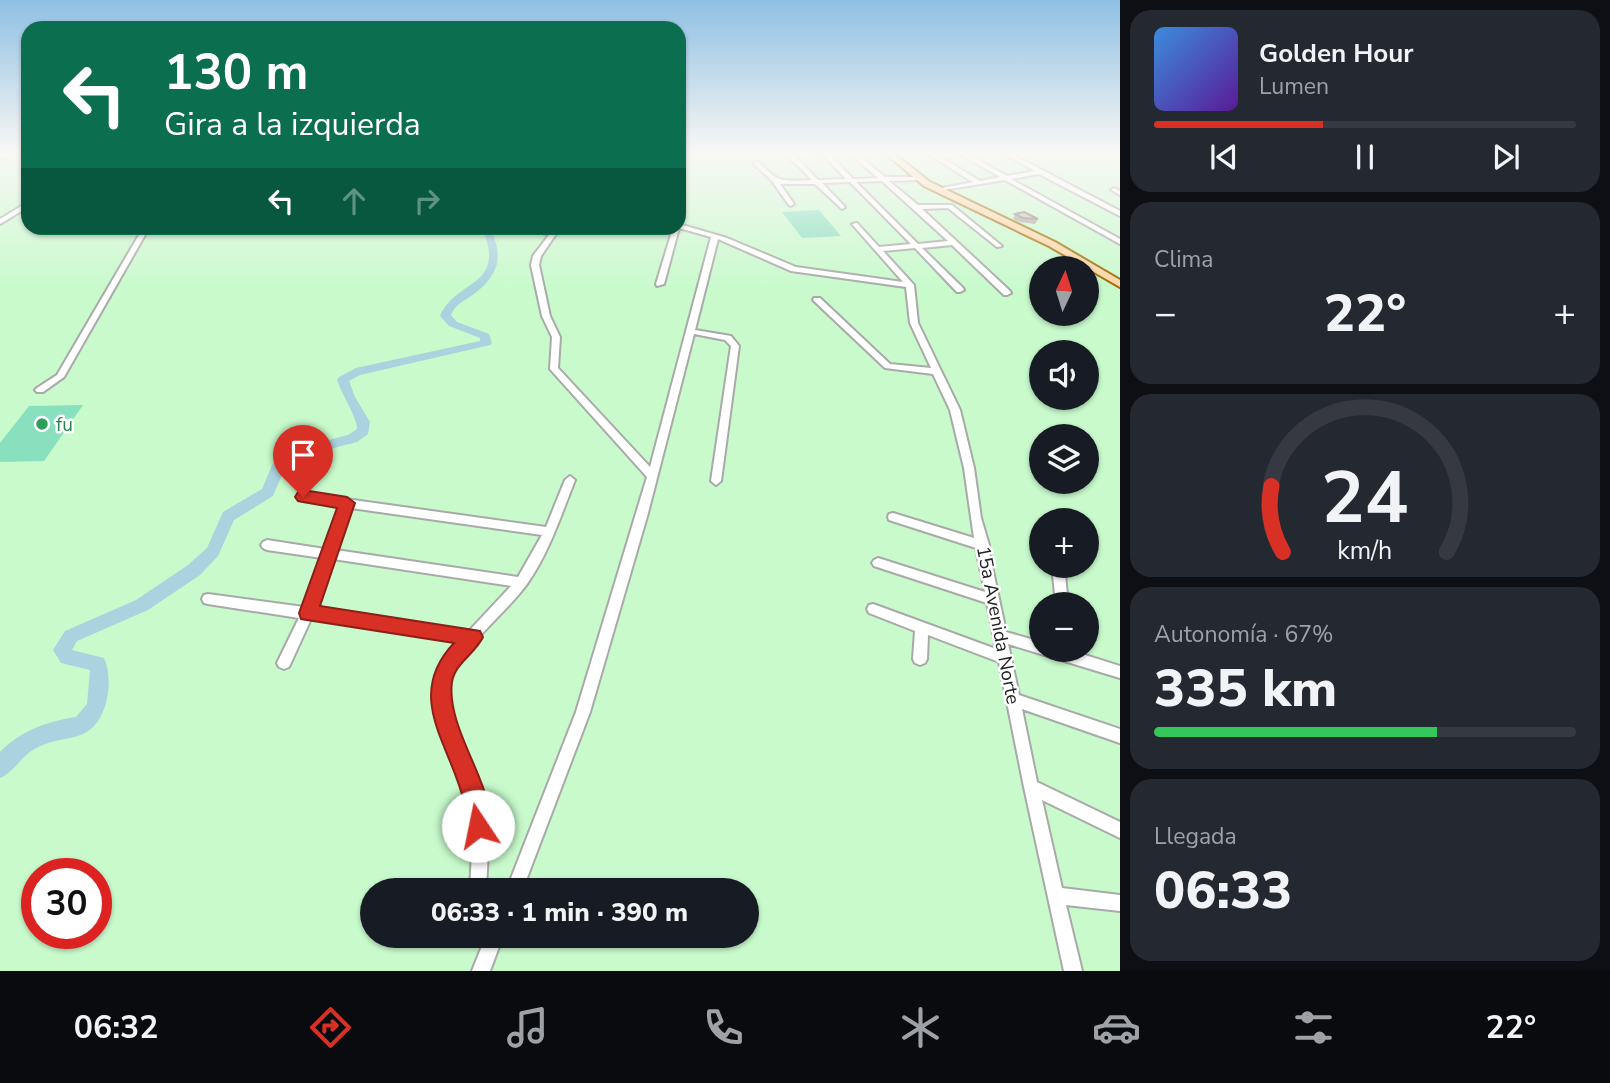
<!DOCTYPE html>
<html lang="es">
<head>
<meta charset="utf-8">
<style>
	body { margin:0; font-family:"Nunito Sans",sans-serif; background:#242831; color:#f1f3f6; height:100vh; display:flex; flex-direction:column; font-size:26px; white-space:nowrap }
	* { box-sizing:border-box; margin:0 }
	p { font-size:23px; color:#9ea1a6 }
	.icon { flex:none; width:38px; height:38px; fill:none; stroke:currentColor; stroke-width:2; stroke-linecap:round; stroke-linejoin:round }
	.map { position:relative; flex:1; overflow:hidden }
	.sheet { display:flex; flex-direction:column; gap:10px; padding:10px; background:#0d0f14; width:490px }
	.sheet>* { flex:none }
	.top-card { position:absolute; left:21px; top:21px; width:665px; height:214px; border-radius:21px; box-shadow:0 2px 5px #0004; background:#0b6e4f; color:#fff; overflow:hidden }
	.needle { width:46px; rotate:4deg }
	.controls { position:absolute; left:1029px; top:256px; display:grid; gap:14px }
	.controls a { display:grid; place-items:center; width:70px; height:70px; border-radius:50%; background:#171b24; box-shadow:0 2px 5px #0004; font-size:35px }
	.speed { position:absolute; left:21px; top:858px; display:flex; gap:14px; font-size:35px; font-weight:700; text-align:center }
	.speed>* { display:grid; place-content:center; width:91px; height:91px; border-radius:50%; background:#171b24; box-shadow:0 2px 5px #0004; line-height:1 }
	.speed .limit { border:10px solid #d22; background:#fff; color:#111 }
	.pin { position:absolute; display:grid; place-items:center; width:60px; height:60px; color:#fff; margin:-72px -30px; border-radius:50% 50% 50% 0; rotate:-45deg; box-shadow:0 0 7px #0007 }
	.pin .icon { rotate:45deg }
	.me { position:absolute; width:77px; margin:-38px; rotate:349deg; stroke-linejoin:round; filter:drop-shadow(0 0 5px #0008) }
	.turn { display:flex; align-items:center; gap:24px; height:147px; padding:0 28px; font-size:32px }
	.turn .icon { width:91px; height:91px; stroke-width:2.5 }
	.turn b { display:block; font-size:49px; line-height:60px }
	.lanes { display:flex; align-items:center; height:66px; padding:0 28px; background:#0003; justify-content:center; gap:35px; direction:ltr }
	.lanes .off { opacity:.35 }
	.big { font-size:52px; font-weight:800; line-height:1.1 }
	.sheet .widget { flex:1; display:flex; flex-direction:column; justify-content:center; gap:10px; min-width:0; padding:0 24px; border-radius:21px; background:#242831 }
	.sheet .dial { align-items:center; gap:0 }
	.dial svg { height:182px; overflow:visible; fill:none; stroke:#363941; stroke-width:7; stroke-linecap:round; text-anchor:middle }
	.dial text { fill:#f1f3f6; stroke:none }
	.song { display:flex; align-items:center; gap:21px }
	.cover { width:84px; height:84px; border-radius:10px; background:linear-gradient(135deg,hsl(210 70% 55%),hsl(270 70% 35%)) }
	.played { height:7px; border-radius:4px; background:linear-gradient(90deg,#d93025 40%,#363941 40%) }
	.keys { display:flex; justify-content:space-around; direction:ltr }
	.heat { display:flex; justify-content:space-between; align-items:center; font-size:38px; direction:ltr }
	.charge { height:10px; border-radius:5px; background:linear-gradient(90deg,#34c759 67%,#363941 0) }
	.trip { position:absolute; left:360px; top:878px; width:399px; height:70px; border-radius:35px; background:#171b24; box-shadow:0 2px 5px #0004; font-weight:800; line-height:70px; text-align:center }
	.tab-bar { display:flex; height:112px; justify-content:space-around; align-items:center; background:#090b0e; color:#9ea1a6 }
	.tab-bar .icon { width:49px; height:49px }
	.tab-bar .current { color:#d93025 }
	.tab-bar b { font-size:32px; color:#f1f3f6 }
	main { display:flex; flex:1; min-height:0 }
	.map>svg:first-child { display:block }
</style>
</head>
<body>
<main>
<div class="map">
<svg width="1120" height="971" viewBox="0 0 1120 971">
	<rect width="100%" height="100%" fill="#f2efe9"/>
	<!-- park -->
	<path fill="#c8facc" fill-rule="evenodd" d="M0,153H28V228H679V153H1120V971H0ZM1041,268H1087V313H1041ZM1041,352H1087V397H1041ZM1041,436H1087V481H1041ZM1041,520H1087V565H1041ZM1041,604H1087V649H1041ZM37,873H96V933H37ZM373,891H747V936H373Z"/>
	<!-- pitch -->
	<g fill="#88e0be">
		<polygon points="819,210 841,236 802,238 782,212"/>
		<polygon points="83,405 44,461 0,462 0,443 29,406"/>
	</g>
	<g fill="none" stroke-linecap="round" stroke-linejoin="round">
		<!-- river -->
		<g fill="#aad3df" fill-rule="evenodd">
			<polygon points="7,155 11,157 0,163 0,158"/>
			<path d="M482,228H490C505,258 498,277 471,296C462,302 454,306 451,315L457,322L489,334L492,343L490,345L360,375L349,381L355,397L370,422L368,434L357,442L314,453L284,470L273,496L234,520L218,556L200,575L148,610L77,641L72,650L104,658C114,680 108,721 85,733C69,741 52,738 33,750C21,757 13,773 0,778V752C20,731 48,721 76,717L87,704L90,670L61,663L53,650L65,631L136,600L188,565L207,548L223,512L262,489L273,463L305,446L348,435L357,429C358,419 341,393 337,380L339,377L356,368L480,341V338L449,326L440,316C455,279 508,288 482,228Z"/>
		</g>
		<!-- minor casing -->
		<g stroke="#a9a9a9" stroke-width="4">
			<g id="minor">
				<path d="M785,153H792L818,180L846,179L821,153H828L853,179L878,178L849,153H856L885,177H920V179L918,180L889,181L918,205H952L1002,246L997,247L948,208L922,209L1010,291L1011,293L1007,295H1004L952,245L922,248L963,288L964,290L960,292H957L915,248L883,251L914,285L918,323L960,410L974,468L981,518L989,545L988,547L1006,632L1041,642V649H1066L1120,666V678L1008,644L1019,695L1120,729V743L1022,709L1037,782L1120,822V838L1042,800L1062,888L1120,895V911L1066,905L1082,971H1064L1024,787L999,662L928,635L927,659L925,663L920,665L915,663L913,659L915,631L869,613L867,609L869,605L873,604L996,649L987,603L874,566L872,563L874,560L878,558L985,592L976,548L889,520L888,517L889,514L893,513L974,538L964,468L950,410L933,374L885,368L813,300L814,298H820L890,364L931,368L910,323L906,287L791,271L718,239L695,330L731,336L739,346L721,481L716,485L711,481L731,346L725,340L694,334L648,513L590,712L522,891H506L576,712L647,477L550,369L552,337L542,316L531,265L533,256L549,235L525,228H534L556,234L541,256L539,265L550,316L560,337L558,368L650,467L711,237L679,228L664,284L657,286L656,284L673,228H679V224L727,238L796,267L903,282L852,224L857,223L879,247L911,244L850,182L822,183L844,206L845,207L842,209L815,184H780L794,204L791,206L789,205L772,181L753,163L758,162C781,184 780,181 812,180ZM882,181L948,241L918,244L856,182Z"/>
				<polygon points="926,153 934,153 980,181 1000,177 958,153 966,153 1007,176 1035,171 1002,153 1010,153 1120,211 1120,216 1118,215 1039,174 1011,179 1120,239 1120,244 1005,180 937,191 937,189 973,182"/>
				<polygon points="1114,188 1120,191 1120,195 1111,190"/>
				<polygon points="28,202 28,207 0,224 0,219"/>
				<polygon points="143,228 149,228 64,377 43,392 37,392 35,390 37,388 57,375"/>
				<path d="M570,476L575,480C561,515 549,553 527,584C513,603 495,619 479,637C472,651 453,662 449,680C439,724 473,764 483,804C491,832 487,862 486,891H470C471,862 475,833 468,805C459,765 422,719 436,677C441,663 450,652 459,641L311,619L289,667L284,669L279,667L277,663L299,618L208,604L204,603L202,599L204,595L208,594L304,607L322,558L267,550L263,548L261,545L263,542L267,540L325,549L340,506L303,501L299,500L298,497L299,494L303,493L546,527L565,480ZM351,508L542,535L518,577L336,550ZM333,559L511,586L469,631L316,609Z"/>
				<polygon points="1052,565 1064,565 1068,604 1056,604"/>
				<polygon points="486,936 503,936 490,971 472,971"/>
			</g>
		</g>
		<!-- major casing -->
		<g stroke="#a06b00" stroke-width="4">
			<polygon id="major" points="885,153 893,153 930,182 1055,242 1120,280 1120,287 1049,246 924,186"/>
		</g>
		<!-- minor -->
		<use href="#minor" fill="#fff" fill-rule="evenodd"/>
		<!-- major -->
		<use href="#major" fill="#fcd6a4" fill-rule="evenodd"/>
	</g>
	<!-- wall -->
	<polygon fill="#aba49e" points="1015,214 1038,219 1035,224 1020,222 1013,219"/>
	<!-- building -->
	<polygon fill="#c7bfb8" stroke="#8b8681" stroke-width="2" points="1024,212 1038,219 1023,218 1015,214"/>
	<!-- sky -->
	<linearGradient id="sky" x2="0" y2="1"><stop stop-color="#8fc0e4"/><stop offset="0.53" stop-color="#f9f8f5"/><stop offset="1" stop-color="#f9f8f5" stop-opacity="0"/></linearGradient>
	<rect width="1120" height="289" fill="url(#sky)"/>
	<!-- route -->
	<path fill="#d93025" stroke="#8d1f18" stroke-width="2" d="M303,490L347,497L355,503L320,606L480,631L483,637C475,654 455,663 452,682C445,732 503,795 487,834L478,837L470,834C466,823 467,813 464,802C451,745 403,697 454,643L301,619L299,613L337,508L298,501L295,497L298,492Z"/>
	<!-- markers -->
	<circle fill="#2e9e5b" stroke="#fff" stroke-width="2.5" cx="42" cy="424" r="7"/>
	<g text-anchor="middle" stroke-width="5" stroke-linejoin="round" paint-order="stroke">
		<!-- leisure labels -->
		<g font-size="19" fill="#27864d" stroke="#fff" text-anchor="start">
			<text x="56" y="431">fu</text>
		</g>
		<!-- street labels -->
		<g font-size="19" fill="#222" stroke="#fff">
			<text transform="translate(999 625) rotate(79)" y="7">15a Avenida Norte</text>
		</g>
	</g>
</svg>
<div class="controls">
<a><svg class="needle" viewBox="-14 -14 28 28"><path d="M0-13l5 13h-10z" fill="#e53935"/><path d="M0 13l5-13h-10z" fill="#9ea1a6"/></svg></a>
<a><svg class="icon" aria-label="sound" viewBox="0 0 24 24"><path d="M4 9h4l5-4v14l-5-4H4zM17 9q2 3 0 6"/></svg></a>
<a><svg class="icon" aria-label="layers" viewBox="0 0 24 24"><path d="M12 4l9 5-9 5-9-5zM3 14l9 5 9-5"/></svg></a>
<a>+</a>
<a>−</a>
</div>
<div class="speed"><div class="limit">30</div></div>
<div class="pin" style="left:303px;top:497px;background:#d93025"><svg class="icon" aria-label="arrive" viewBox="0 0 24 24"><path d="M6 21V4h12l-3 4 3 4H6"/></svg></div>
<svg class="me" style="left:478px;top:826px" viewBox="-20 -20 40 40"><circle r="19" fill="#fff"/><path d="M0-13L10 11 0 6-10 11z" fill="#d93025"/></svg>
<div class="trip">06:33 · 1 min · 390 m</div>
<div class="top-card">
<div class="turn"><svg class="icon" aria-label="left" viewBox="0 0 24 24"><path d="M17 20v-9H6M10 6l-5 5 5 5"/></svg><div><b>130 m</b>Gira a la izquierda</div></div>
<div class="lanes"><svg class="icon" aria-label="left" viewBox="0 0 24 24"><path d="M17 20v-9H6M10 6l-5 5 5 5"/></svg><svg class="icon off" aria-label="ahead" viewBox="0 0 24 24"><path d="M12 20V5M6 11l6-6 6 6"/></svg><svg class="icon off" aria-label="right" viewBox="0 0 24 24"><path d="M7 20v-9h11M14 6l5 5-5 5"/></svg></div>
</div>
</div>
<section class="sheet">
<div class="widget">
<div class="song"><i class="cover"></i><div><b>Golden Hour</b><p>Lumen</p></div></div>
<div class="played"></div>
<div class="keys"><svg class="icon" aria-label="previous" viewBox="0 0 24 24"><path d="M18 5L8 12l10 7zM5 5v14"/></svg><svg class="icon" aria-label="pause" viewBox="0 0 24 24"><path d="M8 5v14M16 5v14"/></svg><svg class="icon" aria-label="next" viewBox="0 0 24 24"><path d="M6 5l10 7-10 7zM19 5v14"/></svg></div>
</div>
<div class="widget"><p>Clima</p>
<div class="heat"><a>−</a><b class="big">22°</b><a>+</a></div>
</div>
<div class="widget dial"><svg viewBox="0 0 100 80">
<path d="M14 69A42 42 0 1 1 86 69"/>
<path d="M14 69A42 42 0 0 1 9 40" stroke="#d93025"/>
<text x="50" y="56" font-size="32" font-weight="700">24</text>
<text x="50" y="72" font-size="11">km/h</text>
</svg></div>
<div class="widget"><p>Autonomía · 67%</p><b class="big">335 km</b><div class="charge"></div></div>
<div class="widget"><p>Llegada</p><b class="big">06:33</b></div>
</section>
</main>
<nav class="tab-bar">
<b>06:32</b>
<svg class="icon current" aria-label="directions" viewBox="0 0 24 24"><path d="M12 3l9 9-9 9-9-9zM9 14v-3h6M13 9l2 2-2 2"/></svg>
<svg class="icon" aria-label="music" viewBox="0 0 24 24"><path d="M9 18V5l10-2v13"/><circle cx="6" cy="18" r="3"/><circle cx="16" cy="16" r="3"/></svg>
<svg class="icon" aria-label="phone" viewBox="0 0 24 24"><path d="M5 4h4l2 5-3 2q2 4 5 5l2-3 5 2v4C11 20 4 13 5 4z"/></svg>
<svg class="icon" aria-label="climate" viewBox="0 0 24 24"><path d="M12 3v18M4 7l16 10M4 17L20 7"/></svg>
<svg class="icon" aria-label="car" viewBox="0 0 24 24"><path d="M5 17H2v-5l4-1 3-4h7l3 4 3 1v5h-3M9 17h6M6 11h13"/><circle cx="7" cy="17" r="2"/><circle cx="17" cy="17" r="2"/></svg>
<svg class="icon" aria-label="filters" viewBox="0 0 24 24"><path d="M4 7h16M4 17h16"/><circle cx="9" cy="7" r="2"/><circle cx="15" cy="17" r="2"/></svg>
<b>22°</b>
</nav>
</body>
</html>
